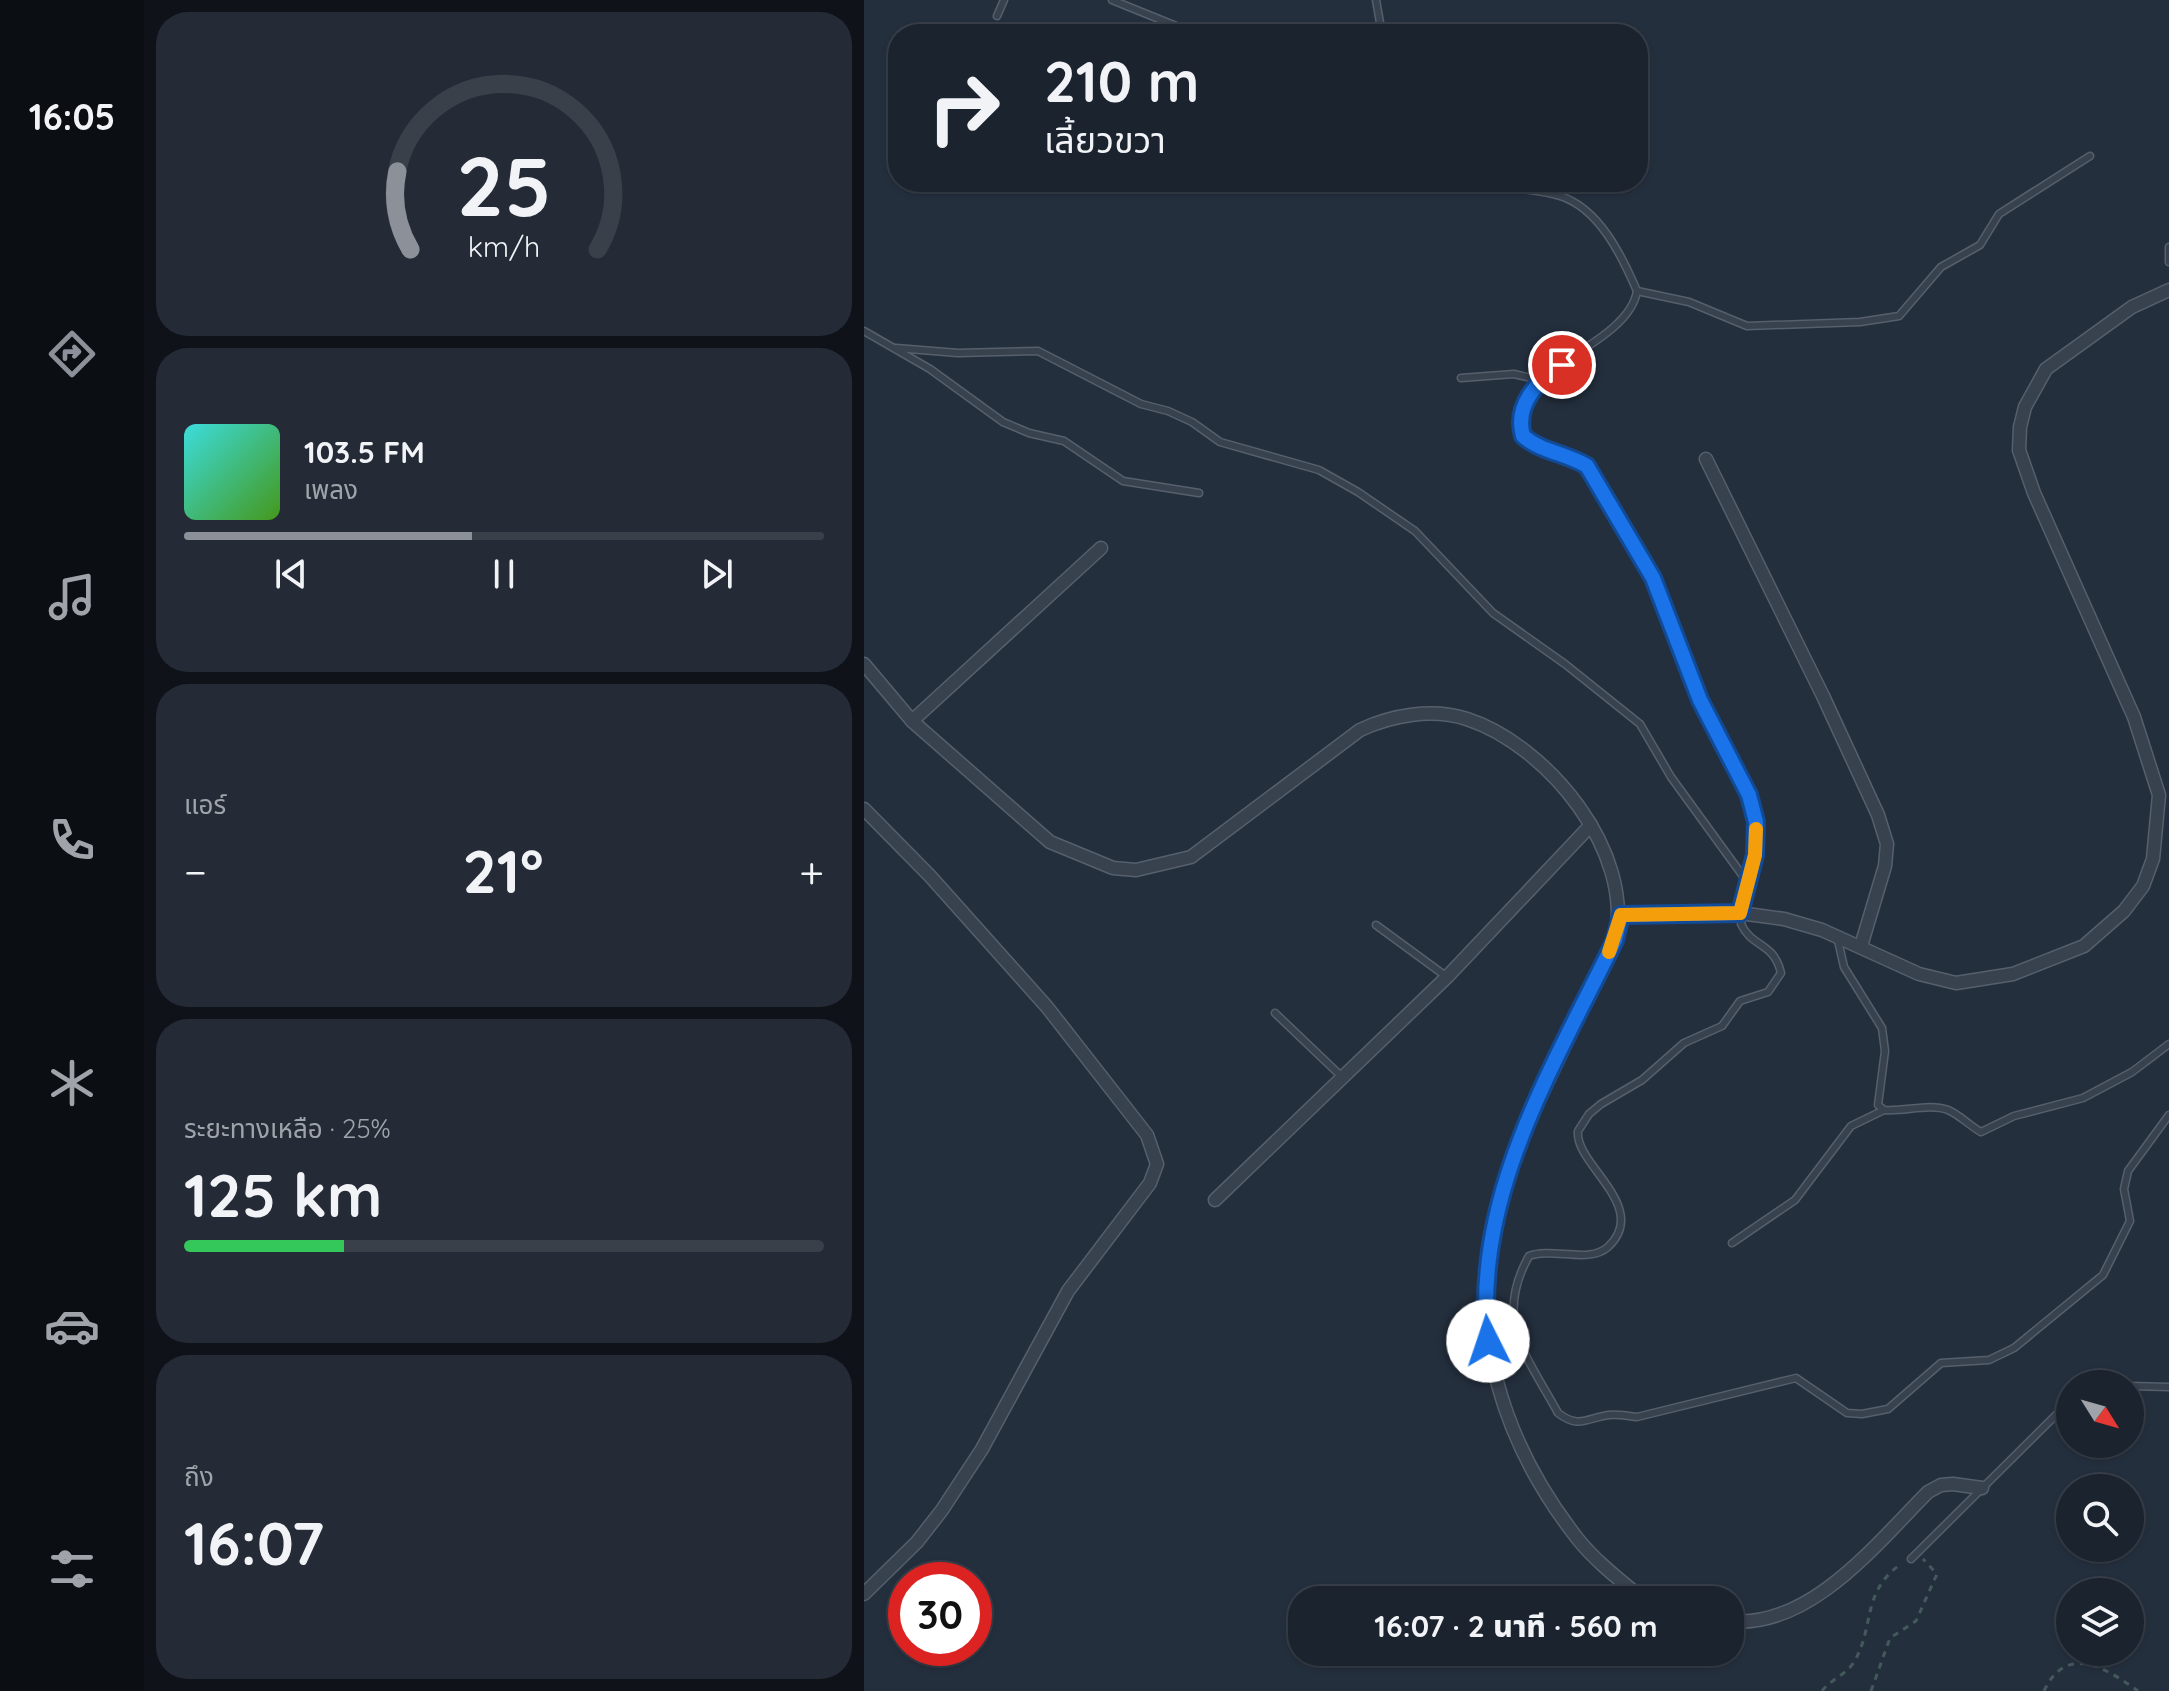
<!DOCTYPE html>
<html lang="th">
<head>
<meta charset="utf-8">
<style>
	body { margin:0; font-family:Quicksand,"Noto Sans Thai",sans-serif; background:#242b36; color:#f1f3f6; height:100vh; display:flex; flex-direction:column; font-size:30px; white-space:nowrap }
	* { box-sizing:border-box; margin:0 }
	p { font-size:26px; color:#a0a4aa }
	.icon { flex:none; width:44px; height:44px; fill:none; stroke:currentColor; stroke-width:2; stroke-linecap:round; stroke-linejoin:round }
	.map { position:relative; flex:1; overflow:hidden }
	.drawer { display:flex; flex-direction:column; gap:12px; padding:12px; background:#0f1319; width:720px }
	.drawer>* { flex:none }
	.banner { position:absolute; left:24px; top:24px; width:760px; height:168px; border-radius:32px; box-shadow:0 2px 6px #0004,0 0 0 2px #39404a; background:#1b232e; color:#f1f3f6; overflow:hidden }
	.needle { width:52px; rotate:127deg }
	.controls { position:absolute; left:1192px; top:1370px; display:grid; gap:16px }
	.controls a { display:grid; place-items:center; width:88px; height:88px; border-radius:50%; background:#1b232e; box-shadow:0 2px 6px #0004,0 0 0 2px #39404a; font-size:40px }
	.speed { position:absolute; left:24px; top:1562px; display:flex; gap:16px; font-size:40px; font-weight:700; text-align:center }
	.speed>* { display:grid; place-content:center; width:104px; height:104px; border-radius:50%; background:#1b232e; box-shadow:0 2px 6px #0004,0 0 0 2px #39404a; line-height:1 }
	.speed .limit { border:12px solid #d22; background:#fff; color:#111 }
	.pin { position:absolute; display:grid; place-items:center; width:68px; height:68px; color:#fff; margin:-34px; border:4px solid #fff; border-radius:50%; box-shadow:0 2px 8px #0007 }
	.me { position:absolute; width:88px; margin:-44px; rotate:356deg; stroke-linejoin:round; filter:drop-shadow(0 0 6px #0008) }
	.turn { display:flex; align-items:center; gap:28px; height:168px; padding:0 24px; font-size:36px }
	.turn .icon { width:104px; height:104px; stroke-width:2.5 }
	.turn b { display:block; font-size:56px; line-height:68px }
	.big { font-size:60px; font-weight:800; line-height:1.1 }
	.drawer .widget { flex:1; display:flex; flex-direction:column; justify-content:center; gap:12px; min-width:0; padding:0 28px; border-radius:32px; background:#242b36 }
	.drawer .dial { align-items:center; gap:0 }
	.dial svg { height:208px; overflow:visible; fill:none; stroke:#39404a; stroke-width:7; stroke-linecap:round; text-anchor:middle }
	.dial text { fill:#f1f3f6; stroke:none }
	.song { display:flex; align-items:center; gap:24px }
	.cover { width:96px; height:96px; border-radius:12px; background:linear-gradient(135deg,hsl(180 70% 55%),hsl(100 70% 35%)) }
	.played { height:8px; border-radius:4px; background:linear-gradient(90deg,#8c9099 45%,#39404a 45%) }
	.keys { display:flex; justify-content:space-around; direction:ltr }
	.heat { display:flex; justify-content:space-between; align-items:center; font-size:44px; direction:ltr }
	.charge { height:12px; border-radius:6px; background:linear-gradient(90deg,#34c759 25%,#39404a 0) }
	.trip { position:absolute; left:424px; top:1586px; width:456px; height:80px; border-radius:32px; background:#1b232e; box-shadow:0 2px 6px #0004,0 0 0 2px #39404a; font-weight:800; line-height:80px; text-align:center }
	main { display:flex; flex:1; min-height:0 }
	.menu { display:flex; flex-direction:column; width:144px; justify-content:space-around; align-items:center; background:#0b0e12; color:#a0a4aa }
	.menu .icon { width:56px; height:56px }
	.menu .current { color:#8c9099 }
	.menu b { font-size:36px; color:#f1f3f6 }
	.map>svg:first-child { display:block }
</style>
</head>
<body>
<main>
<nav class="menu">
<b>16:05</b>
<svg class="icon current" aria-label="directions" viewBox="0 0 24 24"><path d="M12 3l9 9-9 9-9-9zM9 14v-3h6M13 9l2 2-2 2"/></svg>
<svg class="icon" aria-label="music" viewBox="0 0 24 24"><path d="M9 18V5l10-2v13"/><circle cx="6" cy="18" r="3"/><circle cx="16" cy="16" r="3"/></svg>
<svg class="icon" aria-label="phone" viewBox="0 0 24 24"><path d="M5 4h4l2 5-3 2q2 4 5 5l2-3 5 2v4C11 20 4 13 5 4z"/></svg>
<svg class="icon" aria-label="climate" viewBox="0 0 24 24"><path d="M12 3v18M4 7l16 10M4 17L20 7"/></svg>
<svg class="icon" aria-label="car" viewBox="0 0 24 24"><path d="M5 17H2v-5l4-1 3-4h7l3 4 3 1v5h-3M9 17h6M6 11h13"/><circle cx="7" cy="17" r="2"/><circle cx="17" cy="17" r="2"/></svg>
<svg class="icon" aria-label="filters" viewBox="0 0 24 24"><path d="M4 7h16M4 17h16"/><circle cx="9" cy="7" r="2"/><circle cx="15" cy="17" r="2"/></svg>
</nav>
<section class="drawer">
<div class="widget dial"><svg viewBox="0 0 100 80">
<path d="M14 69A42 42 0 1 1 86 69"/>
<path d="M14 69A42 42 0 0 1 9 39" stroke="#8c9099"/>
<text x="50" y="56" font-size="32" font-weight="700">25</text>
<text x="50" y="72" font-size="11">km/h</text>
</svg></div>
<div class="widget">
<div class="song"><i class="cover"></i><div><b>103.5 FM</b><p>เพลง</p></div></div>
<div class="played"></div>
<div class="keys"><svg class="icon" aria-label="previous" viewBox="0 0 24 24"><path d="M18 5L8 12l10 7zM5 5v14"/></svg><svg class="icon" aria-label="pause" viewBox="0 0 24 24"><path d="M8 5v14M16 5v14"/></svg><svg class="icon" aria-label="next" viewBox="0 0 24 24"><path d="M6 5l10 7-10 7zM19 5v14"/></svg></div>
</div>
<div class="widget"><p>แอร์</p>
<div class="heat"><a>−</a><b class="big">21°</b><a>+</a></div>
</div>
<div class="widget"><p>ระยะทางเหลือ · 25%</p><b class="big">125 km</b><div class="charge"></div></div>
<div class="widget"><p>ถึง</p><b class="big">16:07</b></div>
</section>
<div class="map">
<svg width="1305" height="1691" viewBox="0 0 1305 1691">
	<rect width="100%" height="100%" fill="#242f3e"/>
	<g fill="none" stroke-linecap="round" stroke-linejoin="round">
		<!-- lane casing -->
		<g stroke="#565f6c" stroke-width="9">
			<g id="lane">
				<polyline points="248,0 332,34"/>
				<polyline points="512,0 518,34"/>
				<polyline points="133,16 140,0"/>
				<path d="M622,182C646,190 672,188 696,196C735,208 758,256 773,291C767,329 706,354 679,377C665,390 647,421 661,438C674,453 705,455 723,466L789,578L836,700L885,795L892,822L891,855L877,924C888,948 910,942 917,973L904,992L876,1001L858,1026L820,1043L778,1080L737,1104L725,1114L714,1131C710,1164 787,1207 744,1247C725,1264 688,1247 665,1256C629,1320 663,1356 694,1413C715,1429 722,1418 745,1415C753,1414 764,1416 773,1417L932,1378L983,1413L998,1414L1024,1409L1077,1363L1125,1360L1150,1348L1239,1275L1266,1221L1260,1189L1264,1171L1305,1115"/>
				<polyline points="1305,247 1305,262"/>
				<polyline points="773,291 825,302 883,326 996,322 1035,316 1077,267 1116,245 1135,214 1226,156"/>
				<polyline points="0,331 66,369 139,422 165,433 200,441 259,481 335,493"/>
				<polyline points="32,348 94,353 174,351 277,404 304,411 328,422 356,442 455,470 494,492 551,531 629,613 701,664 776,724 807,777 884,883"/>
				<polyline points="597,378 650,374 676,380"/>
				<polyline points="512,925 583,977"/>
				<path d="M973,936L980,967L1018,1028L1021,1051L1014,1105L1020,1110C1040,1112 1065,1103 1084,1110C1096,1115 1106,1126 1117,1132L1150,1116L1219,1098L1268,1072L1305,1044"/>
				<polyline points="411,1013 477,1076"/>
				<polyline points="868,1243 931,1200 987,1126 1020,1110"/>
				<polyline points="1266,1386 1305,1387"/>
				<polyline points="1047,1559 1206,1401"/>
			</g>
		</g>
		<!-- street casing -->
		<g stroke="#565f6c" stroke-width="15">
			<g id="street">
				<polyline points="842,459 959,696 1014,815 1023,844 1021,866 997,946"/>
				<path d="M0,664L48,721L186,842L249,868L272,870L327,857L496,730C528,715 568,708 603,719C683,745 771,852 751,940C728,987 706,1035 683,1083C663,1125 642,1167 631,1213C603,1331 639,1443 713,1538C731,1561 757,1581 780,1600"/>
				<polyline points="48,721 237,548"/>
				<polyline points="0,809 66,876 183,1007 283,1135 293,1164 286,1183 204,1291 118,1449 78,1510 53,1542 0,1594"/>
				<polyline points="757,915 876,913 920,919 958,930 1055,974 1092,983 1149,974 1220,946 1260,911 1279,886 1289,859 1295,795 1270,717 1170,493 1155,450 1156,427 1161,407 1182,369 1268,307 1305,290"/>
				<polyline points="351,1200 583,977 727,825"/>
				<path d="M866,1621C946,1629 1013,1543 1064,1492L1077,1485L1089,1484L1118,1488"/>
			</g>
		</g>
		<!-- path -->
		<g stroke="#44595c" stroke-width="3" stroke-dasharray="6 6" stroke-linecap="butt">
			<path d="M958,1691C967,1679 982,1675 990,1662C1011,1627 997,1592 1037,1564"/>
			<polyline points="1007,1691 1026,1638 1052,1621 1073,1574 1059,1559"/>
			<path d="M1180,1691C1203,1642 1243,1669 1274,1691"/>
		</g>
		<!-- lane -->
		<use href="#lane" stroke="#38414e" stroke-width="6"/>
		<!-- street -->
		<use href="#street" stroke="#38414e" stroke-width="12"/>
	</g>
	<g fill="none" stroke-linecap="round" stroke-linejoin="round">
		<!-- route casing -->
		<g stroke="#114b97" stroke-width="20">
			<path id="route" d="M624,1341C608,1196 690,1066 751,940L757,915L876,913L891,855L892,822L885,795L836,700L789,578L723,466C702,453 677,452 659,436C650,405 674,380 698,365"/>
		</g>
		<!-- route -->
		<use href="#route" stroke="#1a73e8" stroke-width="14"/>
		<!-- slow -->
		<polyline stroke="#f59e0b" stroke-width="14" points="745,952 757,915 876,913 891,855 892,829"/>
	</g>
</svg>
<div class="controls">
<a><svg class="needle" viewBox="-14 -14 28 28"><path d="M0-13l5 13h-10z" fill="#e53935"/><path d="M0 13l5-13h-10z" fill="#a0a4aa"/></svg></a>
<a><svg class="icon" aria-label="search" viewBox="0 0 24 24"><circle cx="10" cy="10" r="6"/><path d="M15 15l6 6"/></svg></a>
<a><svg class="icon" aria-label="layers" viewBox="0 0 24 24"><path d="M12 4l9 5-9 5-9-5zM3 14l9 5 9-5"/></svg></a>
</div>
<div class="speed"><div class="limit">30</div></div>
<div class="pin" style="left:698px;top:365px;background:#d93025"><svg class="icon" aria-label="arrive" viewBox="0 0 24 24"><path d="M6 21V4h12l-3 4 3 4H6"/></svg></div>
<svg class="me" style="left:624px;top:1341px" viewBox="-20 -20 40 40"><circle r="19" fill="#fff"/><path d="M0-13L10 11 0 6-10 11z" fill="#1a73e8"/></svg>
<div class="trip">16:07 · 2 นาที · 560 m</div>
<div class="banner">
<div class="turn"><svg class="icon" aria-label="right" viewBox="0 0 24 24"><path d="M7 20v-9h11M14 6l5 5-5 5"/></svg><div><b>210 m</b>เลี้ยวขวา</div></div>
</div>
</div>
</main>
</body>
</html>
